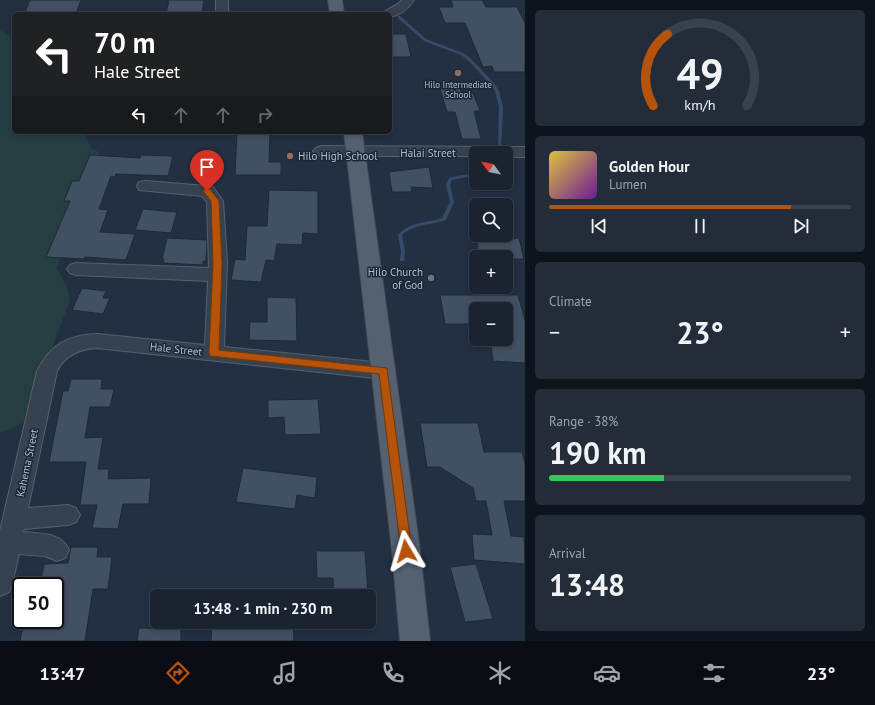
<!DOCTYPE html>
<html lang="en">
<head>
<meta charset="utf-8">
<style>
	body { margin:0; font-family:"PT Sans",sans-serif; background:#232c39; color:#f1f3f6; height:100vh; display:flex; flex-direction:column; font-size:15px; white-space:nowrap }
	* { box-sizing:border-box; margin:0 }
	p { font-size:13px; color:#9fa4ab }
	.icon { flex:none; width:22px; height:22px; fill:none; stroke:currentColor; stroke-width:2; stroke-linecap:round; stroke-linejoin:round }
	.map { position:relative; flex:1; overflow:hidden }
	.sheet { display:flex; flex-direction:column; gap:10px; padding:10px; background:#0e141b; width:350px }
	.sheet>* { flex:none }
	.guide { position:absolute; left:12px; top:12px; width:380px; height:122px; border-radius:6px; box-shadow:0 2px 6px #0003,0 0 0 1px #38414d; background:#202124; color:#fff; overflow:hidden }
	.needle { width:26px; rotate:303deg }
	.buttons { position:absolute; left:469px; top:146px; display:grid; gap:8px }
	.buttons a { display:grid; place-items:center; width:44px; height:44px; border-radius:6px; background:#1a2431; box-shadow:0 2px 6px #0003,0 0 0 1px #38414d; font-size:20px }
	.speed { position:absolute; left:12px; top:577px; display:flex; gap:8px; font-size:20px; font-weight:700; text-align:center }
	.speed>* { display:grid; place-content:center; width:52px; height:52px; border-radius:50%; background:#1a2431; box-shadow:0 2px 6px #0003,0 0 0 1px #38414d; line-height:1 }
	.speed .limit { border:2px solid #111; border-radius:6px; background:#fff; color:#111 }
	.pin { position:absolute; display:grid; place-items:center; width:34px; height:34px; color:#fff; margin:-41px -17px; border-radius:50% 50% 50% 0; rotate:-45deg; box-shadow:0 0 4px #0007 }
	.pin .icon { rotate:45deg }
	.me { position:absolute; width:44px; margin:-22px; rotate:353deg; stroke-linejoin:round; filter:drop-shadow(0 0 3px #0008) }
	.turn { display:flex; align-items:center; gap:14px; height:84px; padding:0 16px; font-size:18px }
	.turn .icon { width:52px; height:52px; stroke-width:2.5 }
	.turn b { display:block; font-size:28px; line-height:34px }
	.lanes { display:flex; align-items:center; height:38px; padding:0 16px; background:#0003; justify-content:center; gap:20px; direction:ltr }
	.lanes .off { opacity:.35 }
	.big { font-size:30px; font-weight:800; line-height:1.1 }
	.sheet .widget { flex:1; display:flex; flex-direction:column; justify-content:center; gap:6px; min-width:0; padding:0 14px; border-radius:6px; background:#232c39 }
	.sheet .dial { align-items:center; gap:0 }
	.dial svg { height:104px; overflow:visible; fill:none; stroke:#38414d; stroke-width:7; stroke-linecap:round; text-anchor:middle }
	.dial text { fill:#f1f3f6; stroke:none }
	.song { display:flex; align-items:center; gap:12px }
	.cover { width:48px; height:48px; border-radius:6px; background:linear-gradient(135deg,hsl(50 70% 55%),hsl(280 70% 35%)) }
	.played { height:4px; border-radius:2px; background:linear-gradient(90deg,#b45309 80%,#38414d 80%) }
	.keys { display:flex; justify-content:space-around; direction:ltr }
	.heat { display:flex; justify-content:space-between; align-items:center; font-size:22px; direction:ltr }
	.charge { height:6px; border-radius:3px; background:linear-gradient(90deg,#34c759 38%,#38414d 0) }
	.trip { position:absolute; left:150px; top:589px; width:226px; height:40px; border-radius:6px; background:#1a2431; box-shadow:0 2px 6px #0003,0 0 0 1px #38414d; font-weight:800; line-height:40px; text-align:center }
	.tabs { display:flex; height:64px; justify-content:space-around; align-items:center; background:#0a0e14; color:#9fa4ab }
	.tabs .icon { width:28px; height:28px }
	.tabs .current { color:#b45309 }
	.tabs b { font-size:18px; color:#f1f3f6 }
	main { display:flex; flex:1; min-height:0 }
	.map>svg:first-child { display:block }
</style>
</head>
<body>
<main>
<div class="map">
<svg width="525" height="641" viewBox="0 0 525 641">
	<rect width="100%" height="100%" fill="#233041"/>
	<!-- green -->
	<polygon fill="#253e42" points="0,30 14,40 14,132 84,132 91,148 99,152 57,268 67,287 70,300 25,422 0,433"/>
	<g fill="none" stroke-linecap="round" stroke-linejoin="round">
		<!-- stream -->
		<g fill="#364b69" fill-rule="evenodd">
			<polygon points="398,16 400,16 426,39 463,53 470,58 494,83 499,91 503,107 501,149 499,149 498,148 499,107 495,91 491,85 468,60 461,55 424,41 398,18"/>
			<path d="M476,173V175L452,180L450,185L454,202L446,220C431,225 414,224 402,235L405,252L404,260V261H400V260L401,252L398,235C409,222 427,223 442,218L450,202L446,185L449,178L457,176Z"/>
		</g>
	</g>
	<!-- building -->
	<g fill="#425063" stroke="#1e2937">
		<polygon points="30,0 81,0 76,14 24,14"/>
		<polygon points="169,0 204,0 202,14 166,14"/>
		<polygon points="451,0 482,0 486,7 517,7 525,23 525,72 494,72 492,66 483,67 465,23 445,23 439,7 453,7"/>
		<polygon points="390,34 406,34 411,57 390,57"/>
		<polygon points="460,88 462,94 473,93 480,111 474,111 481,139 462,139 455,112 447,112 440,89"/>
		<polygon points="237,132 270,132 269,162 281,162 281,175 235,175"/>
		<polygon points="90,155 140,158 141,155 173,156 168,176 116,174 115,177 111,176 99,209 108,210 100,232 135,234 126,260 85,257 84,259 46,257 70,201 64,201 72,181 79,181"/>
		<polygon points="429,167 433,188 411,187 412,192 392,192 389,172"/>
		<polygon points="269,190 318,191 318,234 303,233 302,245 277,244 274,261 266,260 261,282 231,280 235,259 245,260 247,226 267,226"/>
		<polygon points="143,209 177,212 171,233 135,230"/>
		<polygon points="476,235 513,235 513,239 519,238 524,259 507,259 507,257 479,257"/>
		<polygon points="167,238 207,240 206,261 203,261 203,265 163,263 164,259 162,259"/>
		<polygon points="82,288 106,291 103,298 110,298 103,314 72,310"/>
		<polygon points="440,295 518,295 525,320 525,363 493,361 490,339 506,339 506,309 476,309 476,324 445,324"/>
		<polygon points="267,297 296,298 297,341 249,340 250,322 267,322"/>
		<polygon points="71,379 102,379 101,389 114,389 110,407 90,407 85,438 103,437 98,469 109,469 108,479 151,478 149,504 123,504 118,529 92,528 97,505 80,505 86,462 49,462 63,391 68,391"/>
		<polygon points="318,399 321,434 285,435 284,417 268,418 268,400"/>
		<polygon points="420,423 478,423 484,452 522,452 525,463 525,501 504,501 511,536 524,537 525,564 474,560 472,534 492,535 486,501 476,501 473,488 440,467 427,467"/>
		<polygon points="243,468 317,477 315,498 297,495 295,509 236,502"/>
		<polygon points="71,547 98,547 97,557 112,557 108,589 93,589 85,641 20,641 23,626 41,626 43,620 55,620 55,586 40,586 44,564 68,563"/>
		<polygon points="316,551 365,551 368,593 334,593 333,578 317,578"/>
		<polygon points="476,564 493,619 465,622 450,567"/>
		<polygon points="212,622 293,622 294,641 211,641"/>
		<polygon points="139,628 181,629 181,641 137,641"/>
	</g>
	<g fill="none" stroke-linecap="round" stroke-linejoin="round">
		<!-- minor casing -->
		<g stroke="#55606e" stroke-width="2">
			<g id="minor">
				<polygon points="216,0 228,0 228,10 231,14 219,14 216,10"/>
				<path d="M402,0H414C408,9 401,15 390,17V14H383C388,7 396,8 402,0Z"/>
				<polygon points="321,146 525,147 525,157 506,157 506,153 476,153 476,156 321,156 316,154 313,151 316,148"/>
				<path d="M145,181L207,186L213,187L223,201L227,263L224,347L384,363L391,366L394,371L391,376L384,379L97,348C80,349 65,355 57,371L28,508L68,505L76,508L80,515L76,522L68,525L24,529L23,532C41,534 61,532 69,550L65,558L57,561L45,556L19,554L12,584L9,592L0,596V531L37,371C50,345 68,335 97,334L205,345L208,281L76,275L70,273L67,269L70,265L76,263L209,268L207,202L202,196L139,190L137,186L139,182Z"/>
			</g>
		</g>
		<!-- major casing -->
		<g stroke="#414b59" stroke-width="2">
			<g id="major">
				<polygon points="328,0 342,0 344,14 330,14"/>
				<polygon points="344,132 362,132 420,551 430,641 400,641 392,551"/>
			</g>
		</g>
		<!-- minor -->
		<use href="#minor" fill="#374250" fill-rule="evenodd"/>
		<!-- major -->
		<use href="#major" fill="#556170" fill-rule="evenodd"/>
	</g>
	<!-- route -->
	<polygon fill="#b45309" stroke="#753606" points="204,189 210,189 219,201 222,263 219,350 387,368 412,551 410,555 406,556 402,555 401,551 379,374 210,356 209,353 213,263 211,201 203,191"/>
	<!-- markers -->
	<g fill="#8d6e63" stroke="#1c2736" stroke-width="1.5">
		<circle cx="458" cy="73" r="4"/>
		<circle cx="290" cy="156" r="4"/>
	</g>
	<circle fill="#6b7280" stroke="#1c2736" stroke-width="1.5" cx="431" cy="278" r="4"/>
	<g text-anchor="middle" stroke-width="3" stroke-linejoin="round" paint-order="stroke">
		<!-- far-poi labels -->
		<g font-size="9" fill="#b4bdcb" stroke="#1c2736">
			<text x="458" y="88">Hilo Intermediate<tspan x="458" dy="10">School</tspan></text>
		</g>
		<!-- street labels -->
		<g font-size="11" fill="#b4bdcb" stroke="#1c2736">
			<text x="428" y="157">Halai Street</text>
			<text transform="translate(176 349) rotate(6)" y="4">Hale Street</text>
			<text transform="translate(27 463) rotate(-78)" y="4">Kahema Street</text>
		</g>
		<!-- poi labels -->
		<g font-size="11" fill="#b4bdcb" stroke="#1c2736" text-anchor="start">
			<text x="298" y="160">Hilo High School</text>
			<text x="423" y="276" text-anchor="end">Hilo Church<tspan x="423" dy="13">of God</tspan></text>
		</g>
	</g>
</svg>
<div class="buttons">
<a><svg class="needle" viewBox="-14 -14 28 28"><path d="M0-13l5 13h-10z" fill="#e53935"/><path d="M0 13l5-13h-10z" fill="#9fa4ab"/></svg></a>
<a><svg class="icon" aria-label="search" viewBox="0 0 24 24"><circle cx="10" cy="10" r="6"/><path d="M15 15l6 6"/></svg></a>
<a>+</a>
<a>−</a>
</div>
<div class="speed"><div class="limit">50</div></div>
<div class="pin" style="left:207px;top:191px;background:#d93025"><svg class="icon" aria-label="arrive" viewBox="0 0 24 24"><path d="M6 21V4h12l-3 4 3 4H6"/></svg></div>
<svg class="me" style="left:406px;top:551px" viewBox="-20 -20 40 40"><path d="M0-17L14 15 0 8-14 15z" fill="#b45309" stroke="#fff" stroke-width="4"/></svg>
<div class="trip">13:48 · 1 min · 230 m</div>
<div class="guide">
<div class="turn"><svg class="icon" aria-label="left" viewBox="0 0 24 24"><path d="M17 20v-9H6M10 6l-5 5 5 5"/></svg><div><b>70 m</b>Hale Street</div></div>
<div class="lanes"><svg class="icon" aria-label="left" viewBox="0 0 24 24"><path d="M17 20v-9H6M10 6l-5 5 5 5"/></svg><svg class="icon off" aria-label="ahead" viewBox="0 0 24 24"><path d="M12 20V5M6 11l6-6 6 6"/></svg><svg class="icon off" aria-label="ahead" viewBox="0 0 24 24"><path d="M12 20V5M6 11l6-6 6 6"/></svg><svg class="icon off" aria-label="right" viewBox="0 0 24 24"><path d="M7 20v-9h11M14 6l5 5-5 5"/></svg></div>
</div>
</div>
<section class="sheet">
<div class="widget dial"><svg viewBox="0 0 100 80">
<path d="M14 69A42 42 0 1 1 86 69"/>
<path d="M14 69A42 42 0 0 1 25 14" stroke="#b45309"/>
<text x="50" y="56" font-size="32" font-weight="700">49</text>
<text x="50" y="72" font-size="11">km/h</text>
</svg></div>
<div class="widget">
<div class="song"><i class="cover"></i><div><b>Golden Hour</b><p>Lumen</p></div></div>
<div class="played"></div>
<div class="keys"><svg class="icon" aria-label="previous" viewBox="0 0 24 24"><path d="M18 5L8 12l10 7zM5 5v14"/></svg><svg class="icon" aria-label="pause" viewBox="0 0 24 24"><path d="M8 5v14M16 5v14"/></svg><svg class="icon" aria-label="next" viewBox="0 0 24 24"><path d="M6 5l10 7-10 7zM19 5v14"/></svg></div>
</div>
<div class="widget"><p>Climate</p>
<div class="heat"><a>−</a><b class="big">23°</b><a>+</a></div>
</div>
<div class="widget"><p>Range · 38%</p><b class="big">190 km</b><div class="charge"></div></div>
<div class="widget"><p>Arrival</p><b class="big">13:48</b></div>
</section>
</main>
<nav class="tabs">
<b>13:47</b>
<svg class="icon current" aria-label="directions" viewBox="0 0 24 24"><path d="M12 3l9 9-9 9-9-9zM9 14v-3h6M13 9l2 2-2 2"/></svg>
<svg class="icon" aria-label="music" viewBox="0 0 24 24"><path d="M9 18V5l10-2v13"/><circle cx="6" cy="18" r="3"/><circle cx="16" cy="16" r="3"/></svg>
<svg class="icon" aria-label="phone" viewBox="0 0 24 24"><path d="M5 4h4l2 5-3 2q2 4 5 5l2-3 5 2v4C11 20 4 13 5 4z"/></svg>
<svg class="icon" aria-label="climate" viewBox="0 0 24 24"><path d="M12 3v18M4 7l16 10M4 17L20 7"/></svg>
<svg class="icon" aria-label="car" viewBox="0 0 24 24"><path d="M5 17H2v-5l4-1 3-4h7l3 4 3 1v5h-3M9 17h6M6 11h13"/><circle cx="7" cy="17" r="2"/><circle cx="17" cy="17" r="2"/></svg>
<svg class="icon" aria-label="filters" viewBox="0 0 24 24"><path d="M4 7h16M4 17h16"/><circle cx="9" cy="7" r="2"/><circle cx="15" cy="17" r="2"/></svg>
<b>23°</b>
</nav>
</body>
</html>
